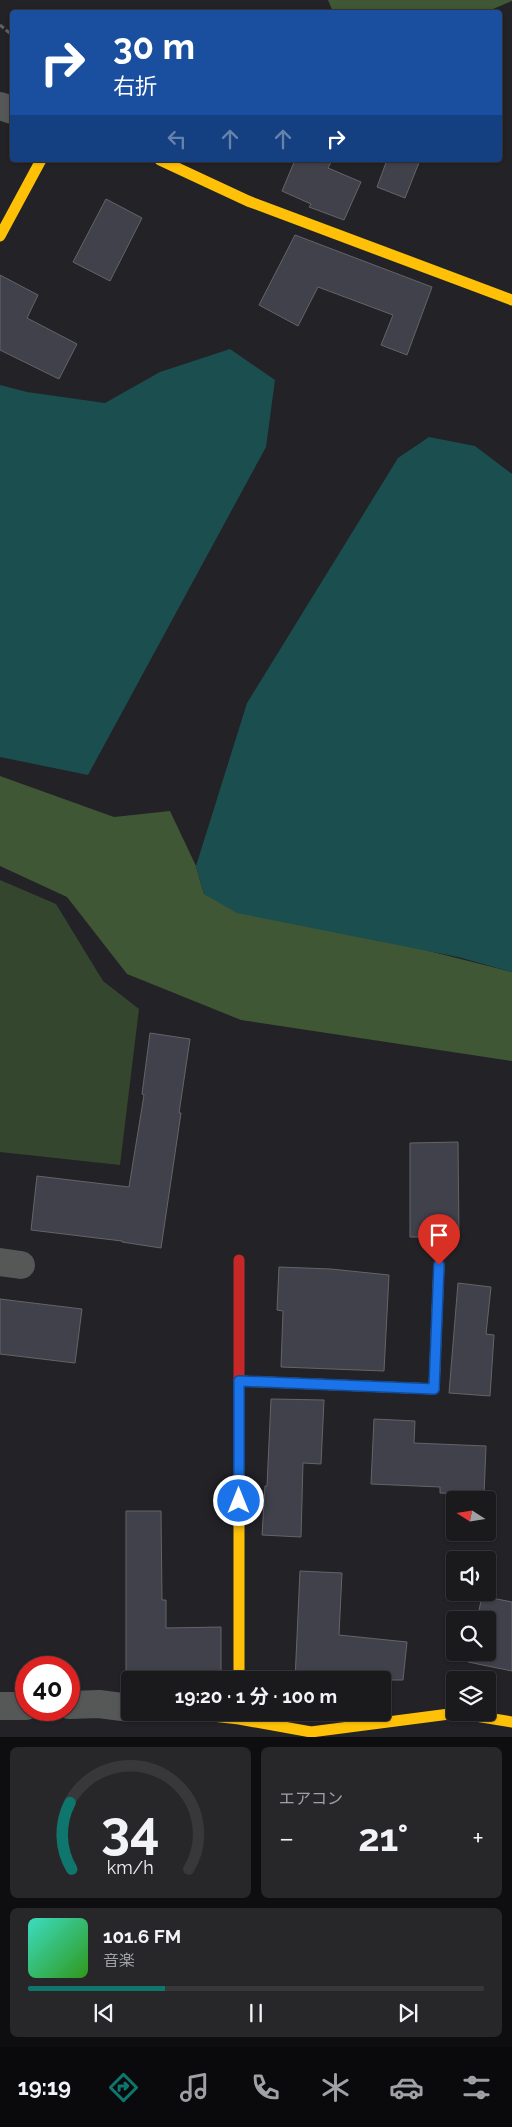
<!DOCTYPE html>
<html lang="ja">
<head>
<meta charset="utf-8">
<style>
	body { margin:0; font-family:Raleway,"Noto Sans JP",sans-serif; background:#27272a; color:#f1f3f6; height:100vh; display:flex; flex-direction:column; font-size:19px; white-space:nowrap }
	* { box-sizing:border-box; margin:0 }
	p { font-size:16px; color:#9fa1a4 }
	.icon { flex:none; width:28px; height:28px; fill:none; stroke:currentColor; stroke-width:2; stroke-linecap:round; stroke-linejoin:round }
	.map { position:relative; height:1737px; overflow:hidden }
	.drawer { display:flex; flex-direction:column; gap:10px; padding:10px; background:#0e0e10; flex:1 }
	.drawer>* { flex:none }
	.top-card { position:absolute; left:10px; top:10px; width:492px; height:152px; border-radius:5px; box-shadow:0 1px 4px #0004,0 0 0 1px #38383b; background:#1a4fa0; color:#fff; overflow:hidden }
	.needle { width:32px; rotate:282deg }
	.tools { position:absolute; left:446px; top:1491px; display:grid; gap:10px }
	.tools a { display:grid; place-items:center; width:50px; height:50px; border-radius:5px; background:#1a1a1d; box-shadow:0 1px 4px #0004,0 0 0 1px #38383b; font-size:25px }
	.speed { position:absolute; left:15px; top:1656px; display:flex; gap:10px; font-size:25px; font-weight:700; text-align:center }
	.speed>* { display:grid; place-content:center; width:65px; height:65px; border-radius:50%; background:#1a1a1d; box-shadow:0 1px 4px #0004,0 0 0 1px #38383b; line-height:1 }
	.speed .limit { border:8px solid #d22; background:#fff; color:#111 }
	.pin { position:absolute; display:grid; place-items:center; width:42px; height:42px; color:#fff; margin:-51px -21px; border-radius:50% 50% 50% 0; rotate:-45deg; box-shadow:0 0 5px #0007 }
	.pin .icon { rotate:45deg }
	.me { position:absolute; width:55px; margin:-28px; rotate:0deg; stroke-linejoin:round; filter:drop-shadow(0 0 4px #0008) }
	.turn { display:flex; align-items:center; gap:18px; height:105px; padding:0 20px; font-size:22px }
	.turn .icon { width:65px; height:65px; stroke-width:2.5 }
	.turn b { display:block; font-size:35px; line-height:42px }
	.lanes { display:flex; align-items:center; height:48px; padding:0 20px; background:#0003; justify-content:center; gap:25px; direction:ltr }
	.lanes .off { opacity:.35 }
	.big { font-size:38px; font-weight:700; line-height:1.1 }
	.drawer .widget { flex:1; display:flex; flex-direction:column; justify-content:center; gap:8px; min-width:0; padding:0 18px; border-radius:8px; background:#27272a }
	.drawer .dial { align-items:center; gap:0 }
	.dial svg { height:130px; overflow:visible; fill:none; stroke:#38383b; stroke-width:7; stroke-linecap:round; text-anchor:middle }
	.dial text { fill:#f1f3f6; stroke:none }
	.song { display:flex; align-items:center; gap:15px }
	.cover { width:60px; height:60px; border-radius:8px; background:linear-gradient(135deg,hsl(170 70% 55%),hsl(110 70% 35%)) }
	.played { height:5px; border-radius:2px; background:linear-gradient(90deg,#0f766e 30%,#38383b 30%) }
	.keys { display:flex; justify-content:space-around; direction:ltr }
	.heat { display:flex; justify-content:space-between; align-items:center; font-size:28px; direction:ltr }
	.drawer .tiles { flex:1; display:grid; gap:10px; grid-template-columns:1fr 1fr }
	.widget:last-child { grid-column:span 2 }
	.trip { position:absolute; left:121px; top:1671px; width:270px; height:50px; border-radius:5px; background:#1a1a1d; box-shadow:0 1px 4px #0004,0 0 0 1px #38383b; font-weight:700; line-height:50px; text-align:center }
	.menu { display:flex; height:80px; justify-content:space-around; align-items:center; background:#0a0a0c; color:#9fa1a4 }
	.menu .icon { width:35px; height:35px }
	.menu .on { color:#0f766e }
	.menu b { font-size:22px; color:#f1f3f6 }
	.map>svg:first-child { display:block }
</style>
</head>
<body>
<div class="map">
<svg width="512" height="1737" viewBox="0 0 512 1737">
	<rect width="100%" height="100%" fill="#222227"/>
	<!-- green -->
	<polygon fill="#35462f" points="0,880 56,904 103,981 139,1009 120,1165 0,1152"/>
	<!-- forest -->
	<g fill="#3f5735">
		<polygon points="328,0 512,0 512,1 486,12 333,12"/>
		<polygon points="0,776 114,817 170,811 196,866 204,894 512,972 512,1061 241,1020 127,974 67,897 0,866"/>
	</g>
	<!-- water -->
	<g fill="#1b4e4e">
		<polygon points="230,349 275,380 266,447 88,775 0,757 0,385 27,392 105,403 160,372"/>
		<polygon points="429,437 475,446 512,474 512,972 458,957 237,913 204,894 196,866 247,703 398,458"/>
	</g>
	<!-- building -->
	<g fill="#41414c" stroke="#646468">
		<polygon points="295,160 332,160 328,168 361,182 344,220 309,207 311,204 282,191"/>
		<polygon points="387,160 420,160 405,198 377,187"/>
		<polygon points="106,199 142,218 110,281 73,262"/>
		<polygon points="295,235 432,287 407,355 381,345 393,315 318,287 298,326 259,305"/>
		<polygon points="0,275 38,295 27,318 77,344 59,379 0,350"/>
		<polygon points="150,1033 190,1039 179,1113 181,1113 161,1248 122,1242 122,1241 31,1230 37,1176 129,1187 144,1095 142,1094"/>
		<polygon points="458,1142 459,1237 410,1237 410,1143"/>
		<polygon points="279,1267 331,1269 389,1275 384,1371 281,1367 283,1311 277,1310"/>
		<polygon points="458,1283 491,1287 486,1334 494,1335 490,1396 449,1393"/>
		<polygon points="0,1299 82,1309 75,1363 0,1354"/>
		<polygon points="271,1399 324,1400 321,1464 303,1463 301,1537 262,1535 265,1486 267,1486"/>
		<polygon points="374,1419 415,1421 414,1443 486,1446 484,1495 440,1493 440,1487 371,1484"/>
		<polygon points="126,1511 161,1511 162,1600 166,1600 166,1628 221,1627 221,1680 195,1680 195,1674 126,1673"/>
		<polygon points="300,1571 342,1573 339,1635 407,1642 403,1680 295,1680"/>
		<polygon points="482,1596 512,1602 512,1671 468,1662 470,1652 488,1652 488,1620 477,1620"/>
	</g>
	<g fill="none" stroke-linecap="round" stroke-linejoin="round">
		<!-- path -->
		<polyline stroke="#616162" stroke-width="3" stroke-dasharray="5 2.5" stroke-linecap="butt" points="0,25 12,35"/>
		<!-- street -->
		<g stroke="#565757" stroke-width="28">
			<polyline points="0,106 12,110"/>
			<polyline points="0,1262 21,1265"/>
			<polyline points="69,1705 99,1704 130,1708"/>
			<polyline points="0,1706 26,1706"/>
		</g>
		<!-- slow -->
		<g stroke="#ffc107" stroke-width="11">
			<polyline points="160,160 248,201 512,300"/>
			<polyline points="0,236 41,160"/>
			<polyline points="239,1381 434,1389 439,1265"/>
			<polyline points="239,1497 239,1680"/>
			<polyline points="178,1712 239,1719 311,1732 457,1713 512,1722"/>
		</g>
		<!-- jam -->
		<polyline stroke="#c62828" stroke-width="11" points="239,1260 239,1497"/>
	</g>
	<g fill="none" stroke-linecap="round" stroke-linejoin="round">
		<!-- route casing -->
		<g stroke="#114b97" stroke-width="12">
			<polyline id="route" points="239,1501 239,1381 434,1389 439,1265"/>
		</g>
		<!-- route -->
		<use href="#route" stroke="#1a73e8" stroke-width="9"/>
	</g>
</svg>
<div class="tools">
<a><svg class="needle" viewBox="-14 -14 28 28"><path d="M0-13l5 13h-10z" fill="#e53935"/><path d="M0 13l5-13h-10z" fill="#9fa1a4"/></svg></a>
<a><svg class="icon" aria-label="sound" viewBox="0 0 24 24"><path d="M4 9h4l5-4v14l-5-4H4zM17 9q2 3 0 6"/></svg></a>
<a><svg class="icon" aria-label="search" viewBox="0 0 24 24"><circle cx="10" cy="10" r="6"/><path d="M15 15l6 6"/></svg></a>
<a><svg class="icon" aria-label="layers" viewBox="0 0 24 24"><path d="M12 4l9 5-9 5-9-5zM3 14l9 5 9-5"/></svg></a>
</div>
<div class="speed"><div class="limit">40</div></div>
<div class="pin" style="left:439px;top:1265px;background:#d93025"><svg class="icon" aria-label="arrive" viewBox="0 0 24 24"><path d="M6 21V4h12l-3 4 3 4H6"/></svg></div>
<svg class="me" style="left:239px;top:1501px" viewBox="-20 -20 40 40"><circle r="17" fill="#1a73e8" stroke="#fff" stroke-width="3"/><path d="M0-11L8 9 0 5-8 9z" fill="#fff"/></svg>
<div class="trip">19:20 · 1 分 · 100 m</div>
<div class="top-card">
<div class="turn"><svg class="icon" aria-label="right" viewBox="0 0 24 24"><path d="M7 20v-9h11M14 6l5 5-5 5"/></svg><div><b>30 m</b>右折</div></div>
<div class="lanes"><svg class="icon off" aria-label="left" viewBox="0 0 24 24"><path d="M17 20v-9H6M10 6l-5 5 5 5"/></svg><svg class="icon off" aria-label="ahead" viewBox="0 0 24 24"><path d="M12 20V5M6 11l6-6 6 6"/></svg><svg class="icon off" aria-label="ahead" viewBox="0 0 24 24"><path d="M12 20V5M6 11l6-6 6 6"/></svg><svg class="icon" aria-label="right" viewBox="0 0 24 24"><path d="M7 20v-9h11M14 6l5 5-5 5"/></svg></div>
</div>
</div>
<section class="drawer">
<div class="tiles">
<div class="widget dial"><svg viewBox="0 0 100 80">
<path d="M14 69A42 42 0 1 1 86 69"/>
<path d="M14 69A42 42 0 0 1 13 28" stroke="#0f766e"/>
<text x="50" y="56" font-size="32" font-weight="700">34</text>
<text x="50" y="72" font-size="11">km/h</text>
</svg></div>
<div class="widget"><p>エアコン</p>
<div class="heat"><a>−</a><b class="big">21°</b><a>+</a></div>
</div>
<div class="widget">
<div class="song"><i class="cover"></i><div><b>101.6 FM</b><p>音楽</p></div></div>
<div class="played"></div>
<div class="keys"><svg class="icon" aria-label="previous" viewBox="0 0 24 24"><path d="M18 5L8 12l10 7zM5 5v14"/></svg><svg class="icon" aria-label="pause" viewBox="0 0 24 24"><path d="M8 5v14M16 5v14"/></svg><svg class="icon" aria-label="next" viewBox="0 0 24 24"><path d="M6 5l10 7-10 7zM19 5v14"/></svg></div>
</div>
</div>
</section>
<nav class="menu">
<b>19:19</b>
<svg class="icon on" aria-label="directions" viewBox="0 0 24 24"><path d="M12 3l9 9-9 9-9-9zM9 14v-3h6M13 9l2 2-2 2"/></svg>
<svg class="icon" aria-label="music" viewBox="0 0 24 24"><path d="M9 18V5l10-2v13"/><circle cx="6" cy="18" r="3"/><circle cx="16" cy="16" r="3"/></svg>
<svg class="icon" aria-label="phone" viewBox="0 0 24 24"><path d="M5 4h4l2 5-3 2q2 4 5 5l2-3 5 2v4C11 20 4 13 5 4z"/></svg>
<svg class="icon" aria-label="climate" viewBox="0 0 24 24"><path d="M12 3v18M4 7l16 10M4 17L20 7"/></svg>
<svg class="icon" aria-label="car" viewBox="0 0 24 24"><path d="M5 17H2v-5l4-1 3-4h7l3 4 3 1v5h-3M9 17h6M6 11h13"/><circle cx="7" cy="17" r="2"/><circle cx="17" cy="17" r="2"/></svg>
<svg class="icon" aria-label="filters" viewBox="0 0 24 24"><path d="M4 7h16M4 17h16"/><circle cx="9" cy="7" r="2"/><circle cx="15" cy="17" r="2"/></svg>
</nav>
</body>
</html>
